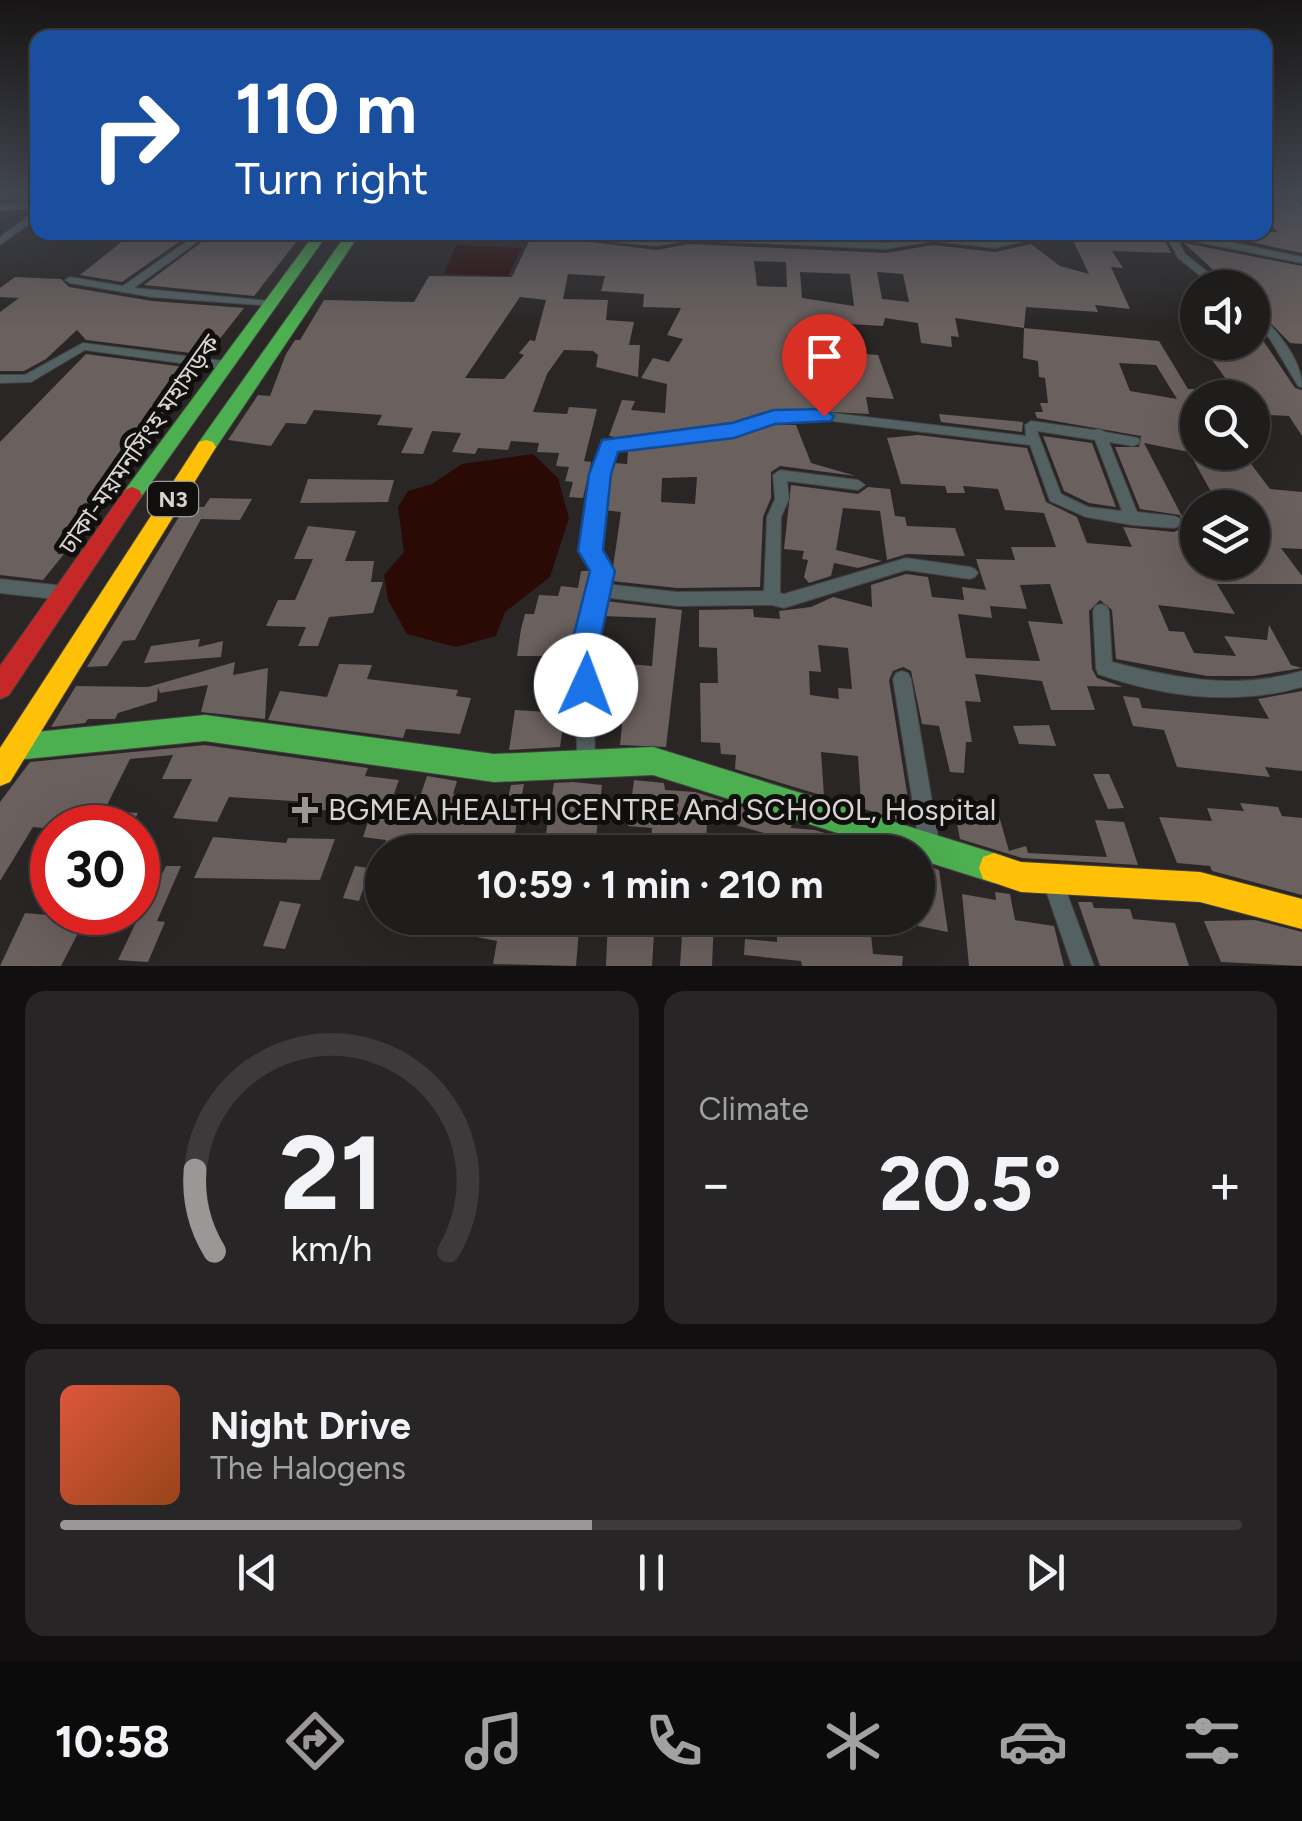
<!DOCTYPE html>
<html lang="en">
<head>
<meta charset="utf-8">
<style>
	body { margin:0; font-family:Figtree,"Noto Sans Bengali",sans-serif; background:#272525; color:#f1f3f6; height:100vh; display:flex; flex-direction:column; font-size:38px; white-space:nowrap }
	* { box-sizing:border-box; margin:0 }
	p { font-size:32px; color:#a1a1a3 }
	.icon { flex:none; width:55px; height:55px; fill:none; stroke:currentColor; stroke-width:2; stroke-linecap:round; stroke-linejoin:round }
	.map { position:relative; height:966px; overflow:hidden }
	.details { display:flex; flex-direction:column; gap:25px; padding:25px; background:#110f0f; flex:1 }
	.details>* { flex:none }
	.top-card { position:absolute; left:30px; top:30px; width:1242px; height:210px; border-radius:20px; box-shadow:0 10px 40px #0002,0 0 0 2px #3c3a3b; background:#1a4fa0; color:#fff; overflow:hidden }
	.fabs { position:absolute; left:1180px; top:270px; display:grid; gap:20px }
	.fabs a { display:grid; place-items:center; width:90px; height:90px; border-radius:50%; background:#1f1c1c; box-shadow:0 10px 40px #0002,0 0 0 2px #3c3a3b; font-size:50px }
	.speed { position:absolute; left:30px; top:805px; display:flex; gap:20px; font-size:50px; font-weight:700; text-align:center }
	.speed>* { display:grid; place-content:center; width:130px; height:130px; border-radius:50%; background:#1f1c1c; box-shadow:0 10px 40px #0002,0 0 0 2px #3c3a3b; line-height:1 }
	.speed .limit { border:15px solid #d22; background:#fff; color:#111 }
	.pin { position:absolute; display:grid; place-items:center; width:85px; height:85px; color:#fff; margin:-102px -42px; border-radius:50% 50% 50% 0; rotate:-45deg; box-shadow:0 0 10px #0007 }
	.pin .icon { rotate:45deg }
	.me { position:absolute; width:110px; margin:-55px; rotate:2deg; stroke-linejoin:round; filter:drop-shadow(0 0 8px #0008) }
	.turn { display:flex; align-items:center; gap:35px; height:210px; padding:0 40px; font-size:45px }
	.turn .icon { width:130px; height:130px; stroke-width:2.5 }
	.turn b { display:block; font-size:70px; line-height:85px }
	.big { font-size:75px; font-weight:700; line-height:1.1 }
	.details .tile { flex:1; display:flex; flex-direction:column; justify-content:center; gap:15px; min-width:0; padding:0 35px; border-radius:20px; background:#272525 }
	.details .dial { align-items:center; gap:0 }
	.dial svg { height:260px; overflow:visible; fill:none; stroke:#3c3a3b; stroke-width:7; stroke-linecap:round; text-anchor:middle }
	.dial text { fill:#f1f3f6; stroke:none }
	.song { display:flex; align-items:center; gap:30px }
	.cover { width:120px; height:120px; border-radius:15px; background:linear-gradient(135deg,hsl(10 70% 55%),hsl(20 70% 35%)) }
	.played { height:10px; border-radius:5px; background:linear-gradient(90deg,#9a9796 45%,#3c3a3b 45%) }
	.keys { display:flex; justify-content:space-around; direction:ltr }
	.heat { display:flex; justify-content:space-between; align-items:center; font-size:55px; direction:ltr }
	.details .tiles { flex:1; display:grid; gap:25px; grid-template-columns:1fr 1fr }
	.tile:last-child { grid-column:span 2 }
	.trip { position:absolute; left:365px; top:835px; width:570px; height:100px; border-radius:50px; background:#1f1c1c; box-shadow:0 10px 40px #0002,0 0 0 2px #3c3a3b; font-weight:700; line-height:100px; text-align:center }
	.tab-bar { display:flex; height:160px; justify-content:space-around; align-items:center; background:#0c0b0b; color:#a1a1a3 }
	.tab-bar .icon { width:70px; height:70px }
	.tab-bar .active { color:#9a9796 }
	.tab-bar b { font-size:45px; color:#f1f3f6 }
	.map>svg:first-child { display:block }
</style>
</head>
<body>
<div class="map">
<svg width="1302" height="966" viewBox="0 0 1302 966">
	<rect width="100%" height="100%" fill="#292625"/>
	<!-- water -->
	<g fill="#2b0a05">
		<polygon points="456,245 522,248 508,276 444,274"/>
		<polygon points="533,454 558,478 569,518 550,577 505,612 496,636 456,647 407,634 388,600 384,575 404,552 398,507 408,491 432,484 462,464"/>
	</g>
	<!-- building -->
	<g fill="#6a605e" fill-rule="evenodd">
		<polygon points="1265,192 1287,192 1302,206 1302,253 1204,232 1278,232 1265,219"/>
		<polygon points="134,232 193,232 122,282 80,275"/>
		<polygon points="215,232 304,232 254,296 144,285"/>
		<polygon points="738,232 806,234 925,232 886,239"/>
		<path d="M1138,234L1165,240L1171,253L1112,251L1123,268L1111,267L1130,309L1095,305L1098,312L1026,307L1024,328L955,318L959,337L951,336L952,347L921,343L918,323L885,318L883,326L849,324L853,353L878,355L894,399L866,397L869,414L773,409L732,422L616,437L609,436L622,400L635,401L631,410L665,413L667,384L641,378L653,358L669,362L683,339L667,335L681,308L643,307L644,294L601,291L605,276L568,274L563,299L608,300L606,320L634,322L629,345H640L638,377L596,367L598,355L593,351L564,350L547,374L533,412L567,414L569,407L597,409L584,461L591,462L583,498L569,497L573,482L565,481L569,467L556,466L559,453L537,452L539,443L511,441L508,450L478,448L475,454L452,452L461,433L432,431L423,454L401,453L413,428L377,425L382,415L314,410L306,424L286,423L271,446L228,440L258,395L270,396L286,354L295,340H300L324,300L414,302L429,276L512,277L532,235L657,250L689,244L886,253L933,245L995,252L1031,244L1060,266L1089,274L1071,236ZM754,261L786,262L787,287L757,286ZM800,272L850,274L854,306L802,298ZM877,272L903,274L909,302L882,299ZM520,297L546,300L535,341L530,340L519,353L524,355L504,379L465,378Z"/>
		<polygon points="1184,243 1302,266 1302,344 1290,343 1252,304 1252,281 1222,278"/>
		<polygon points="15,277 61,279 69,287 152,301 244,308 207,355 86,340 77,330 46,359 24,371 0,371 0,312 19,298 0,297 0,288"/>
		<polygon points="1252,324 1295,388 1302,390 1302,436 1289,416 1252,414 1252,398 1229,398 1216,379 1226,379 1199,342 1261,342"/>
		<path d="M1024,328L1159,341L1188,389H1198V452H1242L1270,489L1302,492V549L1281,548L1302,576V584H1217L1235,614L1158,605L1169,631L1184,632L1194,653L1236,656L1224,636L1267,640L1269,625L1291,665L1302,668L1253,676H1207L1116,659L1112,610L1100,600L1089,611L1092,669L1097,678L1123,687L1087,686L1095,710H1051L1042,681L975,674L981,702L965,701L972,742H966L964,773L950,772L939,726L922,724L911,671L903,667L893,671L889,680L912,824L832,799L861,803L858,756L821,752L824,796L735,769L736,755L721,754L720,743L701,742L700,683H718L717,648L699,647V610L753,609L754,617L780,619L779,611L811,607L833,597L872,607L871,585L906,574L928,577L932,597L964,600L962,587L986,590L976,559L1015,560L1011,547H1056L1044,513L1005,510L998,489L963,486L965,493H947L945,486L901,484L887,438L918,435L1027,448L1046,502L1077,517L1087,543L1132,547L1123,527L1174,532L1182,528L1180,515L1140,509L1115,447H1139L1141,436L1037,418L1035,412H1043L1040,403H1048L1045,378L1039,377L1038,361L1023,358ZM1119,363L1156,365L1177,399L1130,391ZM1144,443L1189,452L1220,508H1252V517L1267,540L1252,538V562H1198V525L1186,524ZM1050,584L1063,624L1028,621L1040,661L966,658L958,614L992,618L990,606L1027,609L1020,585ZM818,645L848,648L852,689L838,688L839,699L810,695L809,671L821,672Z"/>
		<polygon points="86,354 199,369 62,543 66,543 57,554 64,554 43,580 0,575 0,442"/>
		<polygon points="939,414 1023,422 1022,432 941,422"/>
		<path d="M775,425H831H796L811,463L856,476L780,466L771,472V498L763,517L760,587L677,588L611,581L621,512L604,510L614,463L627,464L628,451L734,438ZM697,477L695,504L661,502L662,478Z"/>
		<polygon points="1043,436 1092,443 1116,507 1089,503 1064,491"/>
		<polygon points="308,479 394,480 388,502 300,503"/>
		<polygon points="791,485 858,494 868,487 890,489 895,516 905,517 907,526 955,528 965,556 907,554 887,560 880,511 843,508 836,550 882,561 858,568 834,563 831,576 809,583 804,577 808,560 802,559 804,551 784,549"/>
		<polygon points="210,498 252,499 240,520 201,519 135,640 123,641 107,666 87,667 185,507 204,507"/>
		<polygon points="308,526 356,531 345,561 374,561 371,582 383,582 373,613 329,617 318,646 298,646 306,627 266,626 278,600 295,600 313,559 294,559"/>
		<polygon points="581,571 591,571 575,641 569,641 572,678 558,680 556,656 517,656 521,629 525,614 534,614 539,595 558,596 561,586 578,588"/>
		<polygon points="605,601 682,610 666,747 620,745 628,664 652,666 656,618 602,616"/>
		<polygon points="200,639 198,647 223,641 221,657 144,663 151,646"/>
		<polygon points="235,662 233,675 268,668 265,719 201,712 208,685 160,693 158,687 157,701 118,713 115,719 88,719 85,723 51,727 76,686 148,687"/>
		<polygon points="339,664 372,665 367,679 458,690 456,696 471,698 460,734 406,729 403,738 268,720 280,691 327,697"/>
		<polygon points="1302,691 1302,771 1265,767 1270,777 1177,767 1164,730 1133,726 1123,696 1139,698 1142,708 1269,719 1258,699"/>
		<polygon points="515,710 565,713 560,747 509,750"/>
		<polygon points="1049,725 1056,746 1019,744 1013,726"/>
		<polygon points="205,745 368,768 365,776 399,780 394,794 420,797 427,776 457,781 453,794 507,802 511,785 524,784 514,838 492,836 488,849 445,841 442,852 382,852 386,840 363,837 371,813 305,809 308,802 229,797 217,822 173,818 192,779 162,779 173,755 130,759 104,811 138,813 131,826 68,823 52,829 33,827 0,881 0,802 30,762"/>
		<polygon points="1093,774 1109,774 1124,808 1108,809"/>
		<polygon points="634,780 664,783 665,790 695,792 792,823 791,828 815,830 886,852 812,852 811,846 707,817 706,852 666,849 666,845 651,844 652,828 628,826"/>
		<polygon points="573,782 602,785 596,837 546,833 554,783"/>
		<polygon points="952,799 995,802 1009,851 1026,846 1028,853 1107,857 1095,820 1124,822 1138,865 1022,858 960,839"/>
		<polygon points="1240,803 1278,807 1282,816 1302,818 1302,895 1212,871 1210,866 1177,863 1159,817 1212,821 1207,808 1244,811"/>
		<polygon points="213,837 286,843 288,838 335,839 320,880 194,878"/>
		<polygon points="926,865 939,870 948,932 918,926 918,872 927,873"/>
		<polygon points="166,866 181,866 157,921 165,922 148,962 118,960 138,918 138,883 157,884"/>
		<polygon points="355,866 382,870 380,888 364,886 359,901 343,898"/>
		<polygon points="995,892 1010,894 1015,920 1054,926 1064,966 969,966 962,894 996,900"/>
		<polygon points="280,901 301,904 285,949 263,946"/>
		<polygon points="1078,902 1092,902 1094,908 1130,909 1133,919 1175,923 1189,966 1100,966"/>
		<polygon points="72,912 89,912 61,966 0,966 25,913 70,917"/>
		<polygon points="445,918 580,918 576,966 493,964 497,941 441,930"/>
		<polygon points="608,918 655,918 652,966 606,966"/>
		<polygon points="683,918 714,918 712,966 680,966"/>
		<polygon points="777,918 870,924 873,954 903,956 902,966 802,966 801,961 744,955 745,939 777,942"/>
		<polygon points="1255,920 1302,932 1302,966 1221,962 1204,921"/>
	</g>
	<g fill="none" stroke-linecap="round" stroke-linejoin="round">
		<!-- street casing -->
		<g stroke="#444242" stroke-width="2">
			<g id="street">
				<polygon points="38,201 38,207 0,211 0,205"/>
				<polygon points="38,209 38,217 0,245 0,237"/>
				<polygon points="200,232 211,232 134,288 270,301 274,302 274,306 152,297 70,283 65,280 70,277 123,286"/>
				<polygon points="537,232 576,232 657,240 689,234 886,243 933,235 995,242 1044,232 1065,232 995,248 933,241 886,249 689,240 657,246 541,235"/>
				<polygon points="1141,232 1188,233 1302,257 1302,263 1177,238 1185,254 1228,288 1216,288 1178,258 1167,237"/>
				<path d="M1252,308L1256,309C1275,330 1302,357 1302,387L1298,386L1270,339L1252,318Z"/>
				<polygon points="83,343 224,361 230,365 224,369 85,350 31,382 0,383 0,375 25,375"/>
				<path d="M824,412L1026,436L1025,425L1031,421L1094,430L1099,429L1105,432L1138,438L1140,441L1138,444L1133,446L1109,442L1137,512L1174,516L1179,518L1181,522L1179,526L1174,528L1132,525L1086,517L1050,501L1030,445L824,420L774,421L734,434L614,449C601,490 591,531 611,571L605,584L677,592L764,591L767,517L775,499L773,475L780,470L858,480L865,485L858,490L787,481L789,499L781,517L780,593L784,594L906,558L970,567L975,569L978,573L975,577L970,579L906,570L784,608L772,605L677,606L602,597L593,646L595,763L593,770L586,772L579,770L577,763C577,699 570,631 595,571C576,530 587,482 604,442L733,426L773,413ZM1037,431L1095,440L1122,511L1088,507L1061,494Z"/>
				<polygon points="0,579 64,586 70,588 72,593 70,598 64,600 0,593"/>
				<path d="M1101,604L1107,606L1109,611L1112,662C1179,679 1234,690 1302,671V687C1234,706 1164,697 1098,674L1096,668L1093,611L1095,606Z"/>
				<polygon points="902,671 908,673 911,679 940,848 937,855 930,858 923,855 920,848 893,679 896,673"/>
				<polygon points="1052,869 1059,872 1094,966 1072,966 1042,879 1045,872"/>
			</g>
		</g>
		<!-- fast casing -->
		<g stroke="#444242" stroke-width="2">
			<g id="fast">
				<polygon points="316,232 329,232 139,500 125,500 122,495 125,490"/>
				<polygon points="348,232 361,232 213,452 199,452 196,447 199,442"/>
				<polygon points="205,715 494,754 653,747 994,853 1005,857 1009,868 1005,879 994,883 918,859 918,852 898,852 653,775 494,782 205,741 16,760 7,756 3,747 7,738 16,734"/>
			</g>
		</g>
		<!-- slow casing -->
		<g stroke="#444242" stroke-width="2">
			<g id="slow">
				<polygon points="206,440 213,442 216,447 213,452 10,782 0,786 0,748 199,442"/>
				<polygon points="994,853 1021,862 1200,872 1302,899 1302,929 1200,902 1021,892 983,879 979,868 983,857"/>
			</g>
		</g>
		<!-- jam casing -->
		<g stroke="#444242" stroke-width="2">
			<polygon id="jam" points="132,487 139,490 142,495 139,500 9,695 0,699 0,666 125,490"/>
		</g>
		<!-- street -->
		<use href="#street" fill="#536162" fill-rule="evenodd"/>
		<!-- fast -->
		<use href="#fast" fill="#4caf50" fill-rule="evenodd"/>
		<!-- slow -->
		<use href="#slow" fill="#ffc107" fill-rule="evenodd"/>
		<!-- jam -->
		<use href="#jam" fill="#c62828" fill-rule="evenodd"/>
	</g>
	<!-- sky -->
	<linearGradient id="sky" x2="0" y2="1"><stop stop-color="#171514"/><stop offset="0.59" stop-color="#434751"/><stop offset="1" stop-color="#434751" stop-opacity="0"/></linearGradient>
	<rect width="1302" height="327" fill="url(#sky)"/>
	<!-- route -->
	<polygon fill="#1a73e8" stroke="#114b97" stroke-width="2.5" points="824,409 834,416 831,421 775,424 734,438 618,452 611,474 603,550 615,571 599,646 600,685 596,695 586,699 575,695 571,646 590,571 578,551 589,474 602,440 732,423 774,410"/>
	<!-- markers -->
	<path fill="#9a9796" stroke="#110f0e" stroke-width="4" d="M300 795h10v10h10v10h-10v10h-10v-10h-10v-10h10z"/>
	<g text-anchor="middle" stroke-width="10" stroke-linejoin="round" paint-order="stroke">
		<!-- shield labels -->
		<rect fill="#110f0e" stroke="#9c9998" stroke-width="2.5" x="148" y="482" width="50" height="34" rx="8"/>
		<g font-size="22" font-weight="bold" fill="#d7d4d3">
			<text x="173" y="507">N3</text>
		</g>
		<!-- street labels -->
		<g font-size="25" fill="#d7d4d3" stroke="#110f0e">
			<text transform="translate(139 444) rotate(-55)" y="9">ঢাকা-ময়মনসিংহ মহাসড়ক</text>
		</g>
		<!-- near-poi labels -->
		<g font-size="30" fill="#d7d4d3" stroke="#110f0e" text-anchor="start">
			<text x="328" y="820">BGMEA HEALTH CENTRE And SCHOOL, Hospital</text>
		</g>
	</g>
</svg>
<div class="fabs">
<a><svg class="icon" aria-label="sound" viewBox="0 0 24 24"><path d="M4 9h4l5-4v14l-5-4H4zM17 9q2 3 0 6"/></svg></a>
<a><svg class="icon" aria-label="search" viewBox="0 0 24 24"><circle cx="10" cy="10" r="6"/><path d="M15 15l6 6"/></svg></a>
<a><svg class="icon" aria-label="layers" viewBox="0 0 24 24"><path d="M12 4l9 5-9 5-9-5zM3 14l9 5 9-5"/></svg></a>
</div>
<div class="speed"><div class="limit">30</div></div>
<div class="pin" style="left:824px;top:416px;background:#d93025"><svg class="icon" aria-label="arrive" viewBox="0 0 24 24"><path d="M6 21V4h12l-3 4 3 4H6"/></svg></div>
<svg class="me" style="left:586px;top:685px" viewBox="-20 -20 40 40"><circle r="19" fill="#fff"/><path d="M0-13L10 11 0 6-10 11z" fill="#1a73e8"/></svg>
<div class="trip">10:59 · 1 min · 210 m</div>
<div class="top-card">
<div class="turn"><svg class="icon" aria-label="right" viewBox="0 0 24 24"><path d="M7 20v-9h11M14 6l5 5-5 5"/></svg><div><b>110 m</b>Turn right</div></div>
</div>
</div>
<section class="details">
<div class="tiles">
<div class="tile dial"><svg viewBox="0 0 100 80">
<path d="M14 69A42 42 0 1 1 86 69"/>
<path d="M14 69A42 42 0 0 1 8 44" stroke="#9a9796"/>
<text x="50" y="56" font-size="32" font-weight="700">21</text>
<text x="50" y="72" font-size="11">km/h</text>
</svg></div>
<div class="tile"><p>Climate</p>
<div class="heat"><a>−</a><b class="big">20.5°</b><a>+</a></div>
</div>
<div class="tile">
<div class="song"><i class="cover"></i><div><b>Night Drive</b><p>The Halogens</p></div></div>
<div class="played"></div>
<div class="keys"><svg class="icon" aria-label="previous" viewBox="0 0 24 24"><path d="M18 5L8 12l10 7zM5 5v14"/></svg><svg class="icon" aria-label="pause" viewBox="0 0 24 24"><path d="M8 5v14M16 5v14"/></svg><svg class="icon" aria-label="next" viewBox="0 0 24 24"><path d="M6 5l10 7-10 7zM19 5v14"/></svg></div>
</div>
</div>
</section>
<nav class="tab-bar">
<b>10:58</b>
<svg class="icon active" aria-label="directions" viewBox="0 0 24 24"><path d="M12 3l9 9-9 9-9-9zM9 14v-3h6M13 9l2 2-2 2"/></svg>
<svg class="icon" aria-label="music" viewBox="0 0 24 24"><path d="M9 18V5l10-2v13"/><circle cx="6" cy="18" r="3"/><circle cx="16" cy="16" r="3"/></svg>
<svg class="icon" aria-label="phone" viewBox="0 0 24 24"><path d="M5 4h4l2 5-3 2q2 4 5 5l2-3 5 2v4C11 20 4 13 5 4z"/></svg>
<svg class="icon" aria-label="climate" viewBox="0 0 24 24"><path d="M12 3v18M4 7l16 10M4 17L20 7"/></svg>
<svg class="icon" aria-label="car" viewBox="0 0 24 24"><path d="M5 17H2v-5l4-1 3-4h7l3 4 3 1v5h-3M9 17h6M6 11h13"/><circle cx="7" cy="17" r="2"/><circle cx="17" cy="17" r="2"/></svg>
<svg class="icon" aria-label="filters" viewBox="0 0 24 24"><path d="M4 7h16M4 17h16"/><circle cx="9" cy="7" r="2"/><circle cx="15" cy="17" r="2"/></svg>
</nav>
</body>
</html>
